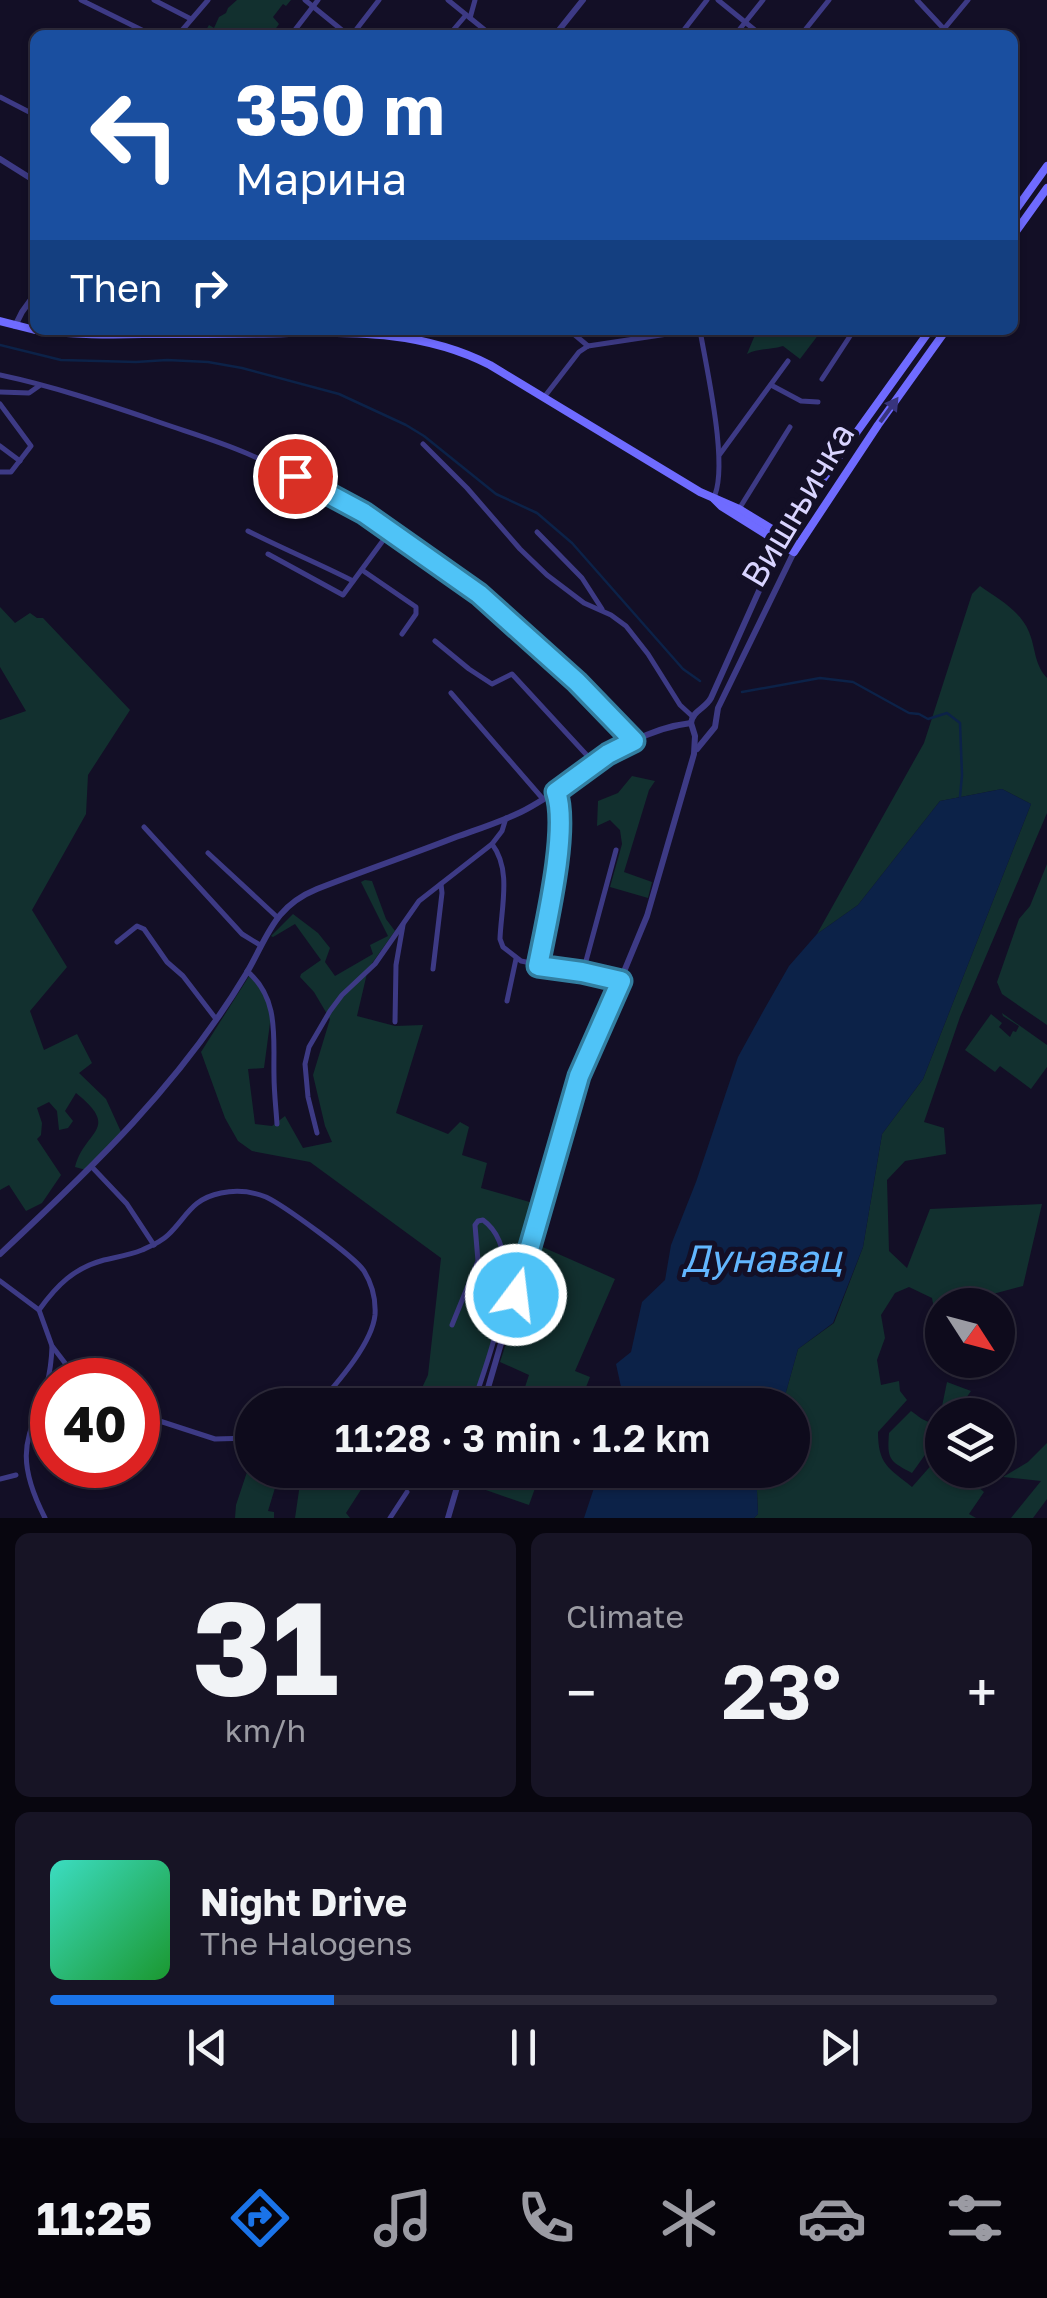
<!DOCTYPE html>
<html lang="en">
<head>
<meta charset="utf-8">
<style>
	body { margin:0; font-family:"Golos Text",sans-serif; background:#171425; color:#f1f3f6; height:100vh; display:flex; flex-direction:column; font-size:38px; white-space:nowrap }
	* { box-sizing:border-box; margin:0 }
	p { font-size:32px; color:#9b9ba3 }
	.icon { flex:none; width:55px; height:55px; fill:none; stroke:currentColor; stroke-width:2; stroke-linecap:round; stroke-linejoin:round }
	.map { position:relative; height:1518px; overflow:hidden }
	.details { display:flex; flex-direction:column; gap:15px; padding:15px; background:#08060f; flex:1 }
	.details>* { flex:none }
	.guide { position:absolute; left:30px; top:30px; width:988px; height:305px; border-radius:15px; box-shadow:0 2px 8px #0004,0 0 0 2px #2e2b3b; background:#1a4fa0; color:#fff; overflow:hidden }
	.needle { width:65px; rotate:126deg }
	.buttons { position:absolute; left:925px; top:1288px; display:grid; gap:20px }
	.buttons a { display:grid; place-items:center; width:90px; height:90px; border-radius:50%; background:#0e0b1c; box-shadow:0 2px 8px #0004,0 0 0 2px #2e2b3b; font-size:50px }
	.speed { position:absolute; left:30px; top:1358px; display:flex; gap:20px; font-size:50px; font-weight:700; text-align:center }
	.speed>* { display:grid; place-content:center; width:130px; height:130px; border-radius:50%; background:#0e0b1c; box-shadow:0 2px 8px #0004,0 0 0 2px #2e2b3b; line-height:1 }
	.speed .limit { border:15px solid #d22; background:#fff; color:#111 }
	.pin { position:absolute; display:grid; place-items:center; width:85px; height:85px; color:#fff; margin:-42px; border:5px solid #fff; border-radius:50%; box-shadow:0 2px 10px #0007 }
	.me { position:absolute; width:110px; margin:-55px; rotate:15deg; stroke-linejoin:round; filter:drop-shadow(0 0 8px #0008) }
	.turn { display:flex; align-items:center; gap:35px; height:210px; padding:0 40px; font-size:45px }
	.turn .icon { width:130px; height:130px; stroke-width:2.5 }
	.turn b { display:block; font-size:70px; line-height:85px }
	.then { display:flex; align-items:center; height:95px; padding:0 40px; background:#0003; gap:20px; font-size:38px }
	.big { font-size:75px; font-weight:600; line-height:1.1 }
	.details .tile { flex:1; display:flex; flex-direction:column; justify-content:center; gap:15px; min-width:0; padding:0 35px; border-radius:15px; background:#171425 }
	.details .dial { align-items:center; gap:0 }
	.dial b { font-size:130px; line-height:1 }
	.song { display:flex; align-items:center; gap:30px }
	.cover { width:120px; height:120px; border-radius:15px; background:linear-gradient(135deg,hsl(170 70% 55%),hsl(130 70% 35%)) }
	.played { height:10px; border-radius:5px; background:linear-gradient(90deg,#1a73e8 30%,#2e2b3b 30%) }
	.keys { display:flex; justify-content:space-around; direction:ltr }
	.heat { display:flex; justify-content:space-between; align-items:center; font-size:55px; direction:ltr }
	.details .tiles { flex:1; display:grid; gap:15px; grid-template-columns:1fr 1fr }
	.tile:last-child { grid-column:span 2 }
	.trip { position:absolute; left:235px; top:1388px; width:575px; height:100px; border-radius:50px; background:#0e0b1c; box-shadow:0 2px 8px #0004,0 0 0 2px #2e2b3b; font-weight:600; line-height:100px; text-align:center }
	.tab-bar { display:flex; height:160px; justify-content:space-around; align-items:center; background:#06040b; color:#9b9ba3 }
	.tab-bar .icon { width:70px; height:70px }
	.tab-bar .selected { color:#1a73e8 }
	.tab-bar b { font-size:45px; color:#f1f3f6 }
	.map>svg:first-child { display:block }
</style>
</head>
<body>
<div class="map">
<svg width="1047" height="1518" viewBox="0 0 1047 1518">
	<rect width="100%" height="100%" fill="#130f26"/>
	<!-- green -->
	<g fill="#12302f">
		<polygon points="237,0 291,0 286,6 283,4 273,17 279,24 272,34 262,29 257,35 212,35 206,30 209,25 214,28 219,17 226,13 228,8"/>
		<path d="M757,330H822L800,359L783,346C770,350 759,348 747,354Z"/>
		<path d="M980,586C997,598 1021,611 1029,632C1036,649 1034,664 1047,678V813L960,1017L924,1122L944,1128L946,1154L905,1161L887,1180L889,1251L907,1268L930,1209L1042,1204L1023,1286L974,1299L978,1305H942V1353L932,1344L924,1330L936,1319L932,1298L909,1287L895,1293L881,1315L885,1338L877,1360L881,1385L899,1381L900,1391L907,1400L878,1432C878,1465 889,1468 912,1487L942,1453V1470H981L985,1474L976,1485L984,1492L969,1514L976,1518H754L758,1514L756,1470H792V1405H785L784,1399L798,1349L834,1323L863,1247L882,1134L923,1079L1031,804L1002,789L940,801L858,905L817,934L924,743L972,594Z"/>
		<path d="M0,607L15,623L30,613L37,618H43L130,710L88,775L86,814L32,910L67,967L30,1011L44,1050L77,1034L92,1063L79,1073L106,1099L122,1134L86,1170L75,1167C84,1130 122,1130 76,1093L65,1111L73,1121L68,1128L59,1130L57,1111L49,1102L37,1108L42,1123L41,1135L37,1139L61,1175L42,1203L26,1211L9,1185L0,1190V720L26,711L0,667Z"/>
		<polygon points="632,776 655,781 649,790 624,872 652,882 648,898 610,887 622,844 620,830 610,820 597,826 598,801 618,793"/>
		<polygon points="1047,864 1047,1025 1002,994 997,982 1019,919 1030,906"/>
		<polygon points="365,880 372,881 386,919 395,931 368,969 357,1016 395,1026 423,1025 396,1113 448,1134 460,1122 469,1127 462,1155 487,1163 481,1188 533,1203 474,1405 414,1405 428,1375 441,1258 310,1162 252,1151 238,1141 225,1118 201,1052 251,973 272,1008 264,1068 248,1069 255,1124 272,1126 285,1116 303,1148 332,1142 325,1126 313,1075 330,1019 314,992 300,977 301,974 321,960 295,924 273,937 271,936 293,914 318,933 330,948 325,962 335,976 373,954 370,945 388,936 361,882"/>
		<polygon points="1002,1013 1047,1045 1047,1067 1031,1089 1000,1066 995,1072 965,1050 991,1014 1002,1023 999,1027 1010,1037 1013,1031 1016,1032 1019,1026 1003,1016"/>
		<polygon points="538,1245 615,1279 575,1371 590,1377 579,1405 519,1405 529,1375 500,1362"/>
		<path d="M947,1382L971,1391L954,1415H942V1431L912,1473C889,1461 887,1459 889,1433L911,1411C921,1418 927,1425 939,1421Z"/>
		<polygon points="1047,1443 1047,1499 1033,1518 1011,1518 1041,1481 1003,1477 1028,1462"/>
		<polygon points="248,1469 278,1478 268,1511 274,1512 274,1518 235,1518 236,1505"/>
		<polygon points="302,1470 407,1470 402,1477 371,1474 346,1513 350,1518 295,1518"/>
		<polygon points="490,1470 557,1470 554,1481 539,1477 529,1505 483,1489"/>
	</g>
	<!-- water -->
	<g fill="#0c2248">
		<polygon points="1002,789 1031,804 923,1079 882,1134 863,1247 833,1323 798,1349 784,1399 785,1405 625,1405 616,1364 631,1352 642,1302 665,1280 671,1245 696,1182 738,1057 765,1008 789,966 817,934 858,905 940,801"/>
		<polygon points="600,1470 756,1470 758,1514 754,1518 584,1518"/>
	</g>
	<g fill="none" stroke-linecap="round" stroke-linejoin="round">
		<!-- stream -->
		<g stroke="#0c2248" stroke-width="2.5">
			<polyline points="0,345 61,360 136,362 167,360 208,362 242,368 339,394 406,425 424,436 496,494 537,513 572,543 683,669 700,681"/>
			<polyline points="742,692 820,678 853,682 909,713 919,714 928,719 947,713 960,723 962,775 960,797"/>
		</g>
		<!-- minor -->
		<g stroke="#3d3a85" stroke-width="5">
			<polyline points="81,0 152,35"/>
			<polyline points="154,0 191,19"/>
			<polyline points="305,0 348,35"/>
			<polyline points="448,0 491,35"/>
			<polyline points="718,0 761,35"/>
			<polyline points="917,0 944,29"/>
			<polyline points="470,18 475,0"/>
			<polyline points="178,35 208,0"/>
			<polyline points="291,35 318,0"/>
			<polyline points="352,35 379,0"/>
			<polyline points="449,35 466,15"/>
			<polyline points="680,35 707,0"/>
			<polyline points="735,35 763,0"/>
			<polyline points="801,35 829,0"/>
			<polyline points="939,35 968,0"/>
			<polyline points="0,97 35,115"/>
			<polyline points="569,330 588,346"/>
			<path d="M700,330C706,367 730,469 713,499"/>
			<polyline points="588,346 694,330"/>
			<path d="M0,375C52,386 103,403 153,420C184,431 216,440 246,453C358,502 459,572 547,656C575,682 612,710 634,741"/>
			<polyline points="822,379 854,330"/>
			<polyline points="771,385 801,401 818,402"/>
			<polyline points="0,392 29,393 39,386"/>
			<polyline points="545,396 579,352 588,346"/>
			<polyline points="0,404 31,446 11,472 0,472"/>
			<polyline points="423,444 467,488 520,549 547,575 584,603 611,615 626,626 648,654 680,705 692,716"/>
			<polyline points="0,446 20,461"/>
			<polyline points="720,454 788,361"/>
			<polyline points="739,509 790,427"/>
			<path d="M248,531C283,549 318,563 353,581"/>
			<polyline points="537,532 582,578 602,609"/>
			<polyline points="268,554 343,595 390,531"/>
			<polyline points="362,570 416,607 416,614 402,634"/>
			<polyline points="435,641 469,669 492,684 512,674 594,763"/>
			<polyline points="451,693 543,799"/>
			<path d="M506,818L502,831L492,844C512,870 501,908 500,939L503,947L521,961L621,981"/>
			<polyline points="144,827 242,934 260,945"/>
			<polyline points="208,853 277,917"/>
			<polyline points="117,942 137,926 144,929 167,962 183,976 216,1019"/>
			<path d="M538,966C546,925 569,829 556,792"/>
			<polyline points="433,969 442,893 441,884"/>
			<path d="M247,971C280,999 273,1038 274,1076C274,1092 276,1108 277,1124"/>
			<polyline points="583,972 616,850"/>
			<polyline points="507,1001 516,959"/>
			<polyline points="395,1022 396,965 403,925"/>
			<polyline points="317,1133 308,1097 305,1064 309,1047 330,1011 342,995 375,964 419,901 492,844"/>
			<polyline points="91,1166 127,1204 154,1245"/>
			<polyline points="0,1281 39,1310 52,1346 78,1380"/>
			<path d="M39,1310C57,1285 74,1268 104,1260C117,1257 130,1255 142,1250C151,1246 161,1242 168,1235C187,1217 191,1199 221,1193C236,1190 251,1191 266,1197C283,1205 354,1256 364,1271C372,1284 376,1299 375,1315C372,1344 337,1383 318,1405"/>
			<path d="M452,1325L478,1261L475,1225L478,1221L483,1220C531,1255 487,1360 473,1405"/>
			<polyline points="138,1414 215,1439 252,1438"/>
			<polyline points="432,1476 435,1470"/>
			<polyline points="0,1479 16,1475"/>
			<path d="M45,1518C0,1430 50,1427 52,1346"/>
			<polyline points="390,1518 407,1492"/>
		</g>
		<!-- tertiary -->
		<g stroke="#3d3a85" stroke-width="6">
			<polyline points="555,35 583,0"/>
			<polyline points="0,159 35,181"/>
			<polyline points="15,326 22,312 35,294"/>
			<path d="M691,723C693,710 705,709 711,698L780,544"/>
			<polyline points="697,749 715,727 718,708 794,552"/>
			<path d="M0,1254C93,1167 180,1084 246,974C268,937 273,907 317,889C363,871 410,855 456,837C478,829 500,822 521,812C579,783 622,731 691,723"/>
			<polyline points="483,1405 575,1090 647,916 694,754 695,736 691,723"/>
			<polyline points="448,1518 462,1470"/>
		</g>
		<!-- secondary -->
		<g stroke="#6f6bff" stroke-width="8">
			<polyline points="1012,215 1047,166"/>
			<polyline points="1012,237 1047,188"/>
			<polyline points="0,321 35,330"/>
			<path d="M36,330C72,335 107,335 143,334C192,334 240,334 289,333C359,332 426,332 490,365L700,492L739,509L798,545"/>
			<polyline points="714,499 721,506 794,552 878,425 946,330"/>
			<polyline points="783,540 818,486 930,330"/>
		</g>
	</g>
	<!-- one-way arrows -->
	<defs><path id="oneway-solid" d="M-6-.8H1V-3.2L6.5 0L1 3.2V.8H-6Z" transform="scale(2.5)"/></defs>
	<use fill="#38347d" href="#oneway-solid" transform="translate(889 410) rotate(-54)"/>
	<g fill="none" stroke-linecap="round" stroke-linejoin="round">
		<!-- route casing -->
		<g stroke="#337fa1" stroke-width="25">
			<path id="route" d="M295,476L364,513L479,594L577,682L634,741L608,754L556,792C569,829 546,925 538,966L582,972L621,981L579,1076L516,1295"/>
		</g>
		<!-- route -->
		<use href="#route" stroke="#4fc3f7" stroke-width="18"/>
	</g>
	<g text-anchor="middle" stroke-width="10" stroke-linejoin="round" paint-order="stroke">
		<!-- street labels -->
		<g font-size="35" fill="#d9d4ff" stroke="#130f26">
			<text transform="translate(798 505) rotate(-59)" y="12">Вишњичка</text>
		</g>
		<!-- water labels -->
		<g font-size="38" font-style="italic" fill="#62b6ff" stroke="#130f26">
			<text x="762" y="1272">Дунавац</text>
		</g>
	</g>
</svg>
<div class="buttons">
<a><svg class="needle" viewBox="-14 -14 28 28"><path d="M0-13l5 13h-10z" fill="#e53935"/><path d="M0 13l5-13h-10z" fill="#9b9ba3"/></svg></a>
<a><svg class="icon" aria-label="layers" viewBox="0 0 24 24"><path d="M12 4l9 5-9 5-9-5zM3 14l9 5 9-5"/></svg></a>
</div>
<div class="speed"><div class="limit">40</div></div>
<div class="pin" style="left:295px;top:476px;background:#d93025"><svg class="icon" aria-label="arrive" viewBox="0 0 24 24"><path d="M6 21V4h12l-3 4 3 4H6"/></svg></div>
<svg class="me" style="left:516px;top:1295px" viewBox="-20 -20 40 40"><circle r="17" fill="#4fc3f7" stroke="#fff" stroke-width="3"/><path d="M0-11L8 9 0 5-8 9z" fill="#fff"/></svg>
<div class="trip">11:28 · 3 min · 1.2 km</div>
<div class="guide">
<div class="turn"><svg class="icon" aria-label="left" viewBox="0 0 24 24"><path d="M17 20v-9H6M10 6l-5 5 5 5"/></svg><div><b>350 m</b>Марина</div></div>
<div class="then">Then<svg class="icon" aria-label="right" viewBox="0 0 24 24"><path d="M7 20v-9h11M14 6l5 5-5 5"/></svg></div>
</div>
</div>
<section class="details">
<div class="tiles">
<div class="tile dial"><b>31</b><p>km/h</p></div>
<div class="tile"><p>Climate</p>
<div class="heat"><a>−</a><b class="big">23°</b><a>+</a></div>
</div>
<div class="tile">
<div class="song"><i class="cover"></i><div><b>Night Drive</b><p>The Halogens</p></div></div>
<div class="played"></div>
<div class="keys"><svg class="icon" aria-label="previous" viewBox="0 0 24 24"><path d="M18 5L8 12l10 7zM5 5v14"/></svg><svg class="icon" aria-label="pause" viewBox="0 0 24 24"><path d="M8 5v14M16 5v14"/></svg><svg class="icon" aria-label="next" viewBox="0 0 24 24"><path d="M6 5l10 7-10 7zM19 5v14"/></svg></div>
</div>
</div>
</section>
<nav class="tab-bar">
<b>11:25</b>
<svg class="icon selected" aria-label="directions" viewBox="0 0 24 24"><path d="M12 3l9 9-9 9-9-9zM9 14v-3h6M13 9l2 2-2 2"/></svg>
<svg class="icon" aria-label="music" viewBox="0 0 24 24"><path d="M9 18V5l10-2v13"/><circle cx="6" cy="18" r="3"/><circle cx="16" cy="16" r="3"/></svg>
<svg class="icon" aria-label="phone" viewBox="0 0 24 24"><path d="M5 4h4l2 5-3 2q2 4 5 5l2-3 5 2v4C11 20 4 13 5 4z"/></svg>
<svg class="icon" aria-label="climate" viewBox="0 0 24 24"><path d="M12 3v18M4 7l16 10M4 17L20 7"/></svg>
<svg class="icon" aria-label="car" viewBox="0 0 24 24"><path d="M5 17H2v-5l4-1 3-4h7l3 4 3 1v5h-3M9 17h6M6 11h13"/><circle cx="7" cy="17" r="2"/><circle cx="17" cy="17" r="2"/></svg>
<svg class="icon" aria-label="filters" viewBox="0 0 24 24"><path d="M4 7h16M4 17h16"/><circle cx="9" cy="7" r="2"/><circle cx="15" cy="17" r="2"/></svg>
</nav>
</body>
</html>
